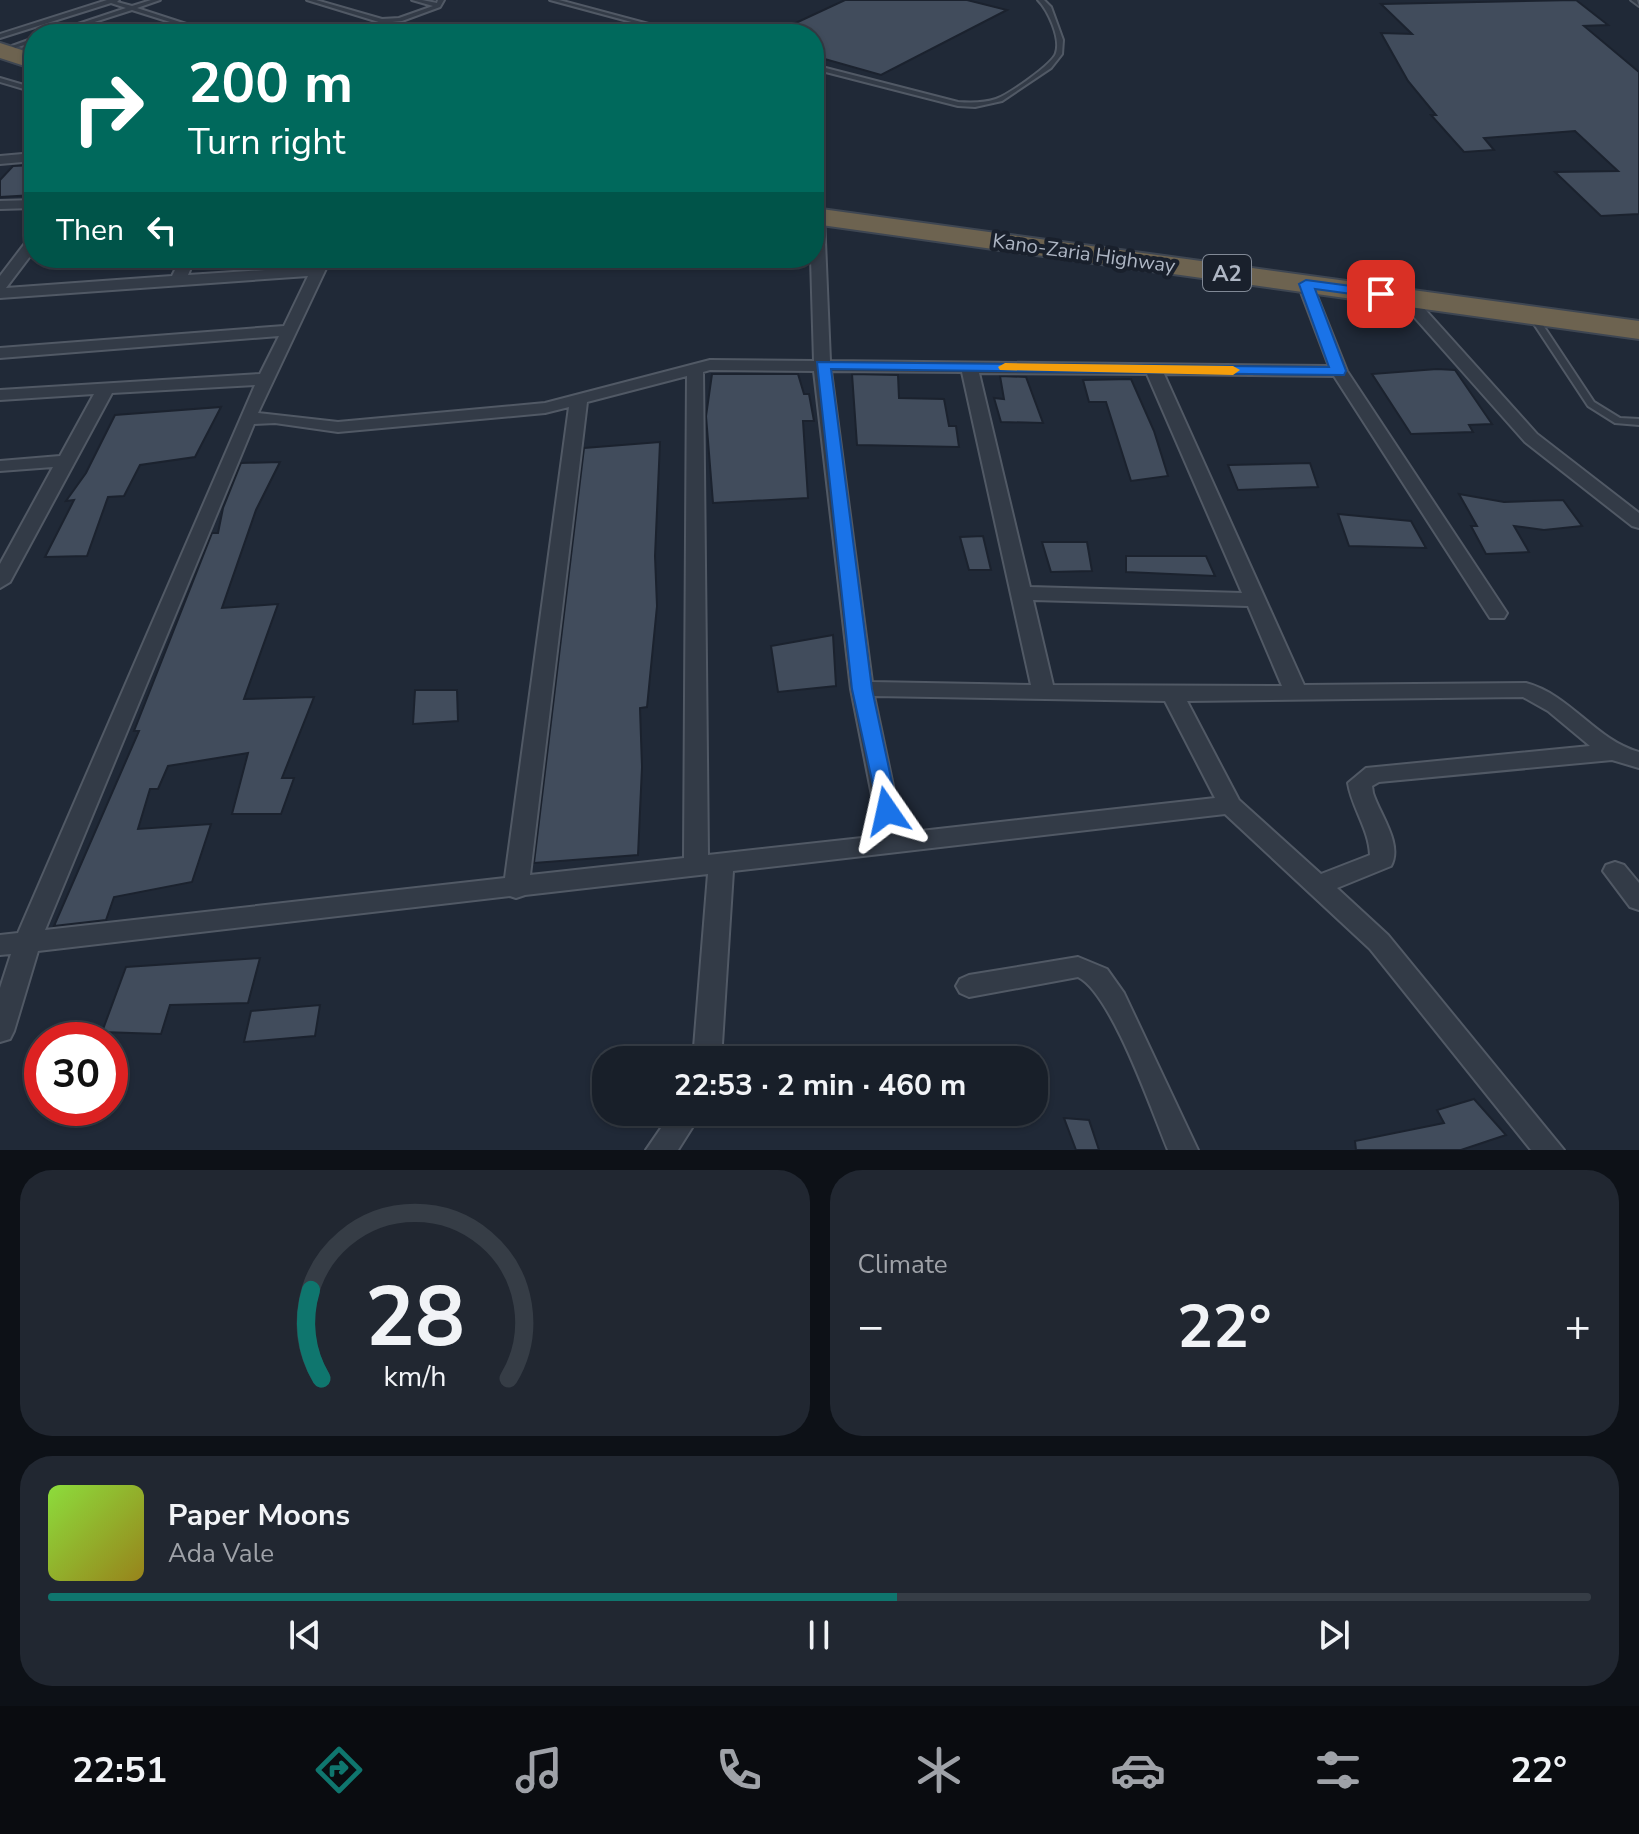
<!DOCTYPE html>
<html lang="en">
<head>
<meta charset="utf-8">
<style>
	body { margin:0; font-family:"Nunito Sans",sans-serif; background:#212731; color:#f1f3f6; height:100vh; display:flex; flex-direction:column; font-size:30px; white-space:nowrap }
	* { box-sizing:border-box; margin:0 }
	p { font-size:26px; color:#9fa2a8 }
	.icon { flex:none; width:44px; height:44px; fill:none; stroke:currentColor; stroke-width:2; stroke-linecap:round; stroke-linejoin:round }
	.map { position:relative; height:1150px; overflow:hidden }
	.panel { display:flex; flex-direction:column; gap:20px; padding:20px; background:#0d1117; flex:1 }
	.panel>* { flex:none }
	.banner { position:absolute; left:24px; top:24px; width:800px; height:244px; border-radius:32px; box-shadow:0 2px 6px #0004,0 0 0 2px #363d46; background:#00695c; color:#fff; overflow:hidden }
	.speed { position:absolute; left:24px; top:1022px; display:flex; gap:16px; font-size:40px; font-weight:700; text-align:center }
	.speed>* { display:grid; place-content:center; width:104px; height:104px; border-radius:50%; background:#181f29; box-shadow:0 2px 6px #0004,0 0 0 2px #363d46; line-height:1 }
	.speed .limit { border:12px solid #d22; background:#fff; color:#111 }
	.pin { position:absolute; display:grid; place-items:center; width:68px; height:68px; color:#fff; margin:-34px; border-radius:16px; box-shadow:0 4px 12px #0006 }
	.me { position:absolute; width:88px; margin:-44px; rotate:349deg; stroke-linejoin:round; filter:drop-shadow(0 0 6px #0008) }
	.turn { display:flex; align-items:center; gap:28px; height:168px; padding:0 32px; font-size:36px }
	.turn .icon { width:104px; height:104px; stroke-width:2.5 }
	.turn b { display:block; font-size:56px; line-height:68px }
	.then { display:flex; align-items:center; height:76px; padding:0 32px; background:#0003; gap:16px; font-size:30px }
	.big { font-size:60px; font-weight:700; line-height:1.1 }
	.panel .card { flex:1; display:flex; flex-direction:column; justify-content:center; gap:12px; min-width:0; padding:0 28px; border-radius:32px; background:#212731 }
	.panel .dial { align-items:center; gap:0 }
	.dial svg { height:208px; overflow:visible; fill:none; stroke:#363d46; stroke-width:7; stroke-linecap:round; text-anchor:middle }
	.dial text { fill:#f1f3f6; stroke:none }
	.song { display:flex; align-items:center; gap:24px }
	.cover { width:96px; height:96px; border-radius:12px; background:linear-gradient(135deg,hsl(90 70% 55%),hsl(50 70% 35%)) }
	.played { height:8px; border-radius:4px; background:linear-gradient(90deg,#0f766e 55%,#363d46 55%) }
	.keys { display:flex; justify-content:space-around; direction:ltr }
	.heat { display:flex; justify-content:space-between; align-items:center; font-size:44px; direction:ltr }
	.panel .tiles { flex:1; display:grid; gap:20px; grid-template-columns:1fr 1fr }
	.card:last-child { grid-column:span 2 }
	.trip { position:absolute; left:592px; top:1046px; width:456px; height:80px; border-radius:32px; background:#181f29; box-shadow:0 2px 6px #0004,0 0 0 2px #363d46; font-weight:700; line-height:80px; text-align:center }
	.menu { display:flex; height:128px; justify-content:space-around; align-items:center; background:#0a0c10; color:#9fa2a8 }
	.menu .icon { width:56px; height:56px }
	.menu .selected { color:#0f766e }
	.menu b { font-size:36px; color:#f1f3f6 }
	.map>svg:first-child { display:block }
</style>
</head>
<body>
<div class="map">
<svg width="1639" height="1150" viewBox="0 0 1639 1150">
	<rect width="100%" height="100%" fill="#202937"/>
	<!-- building -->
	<g fill="#414c5c" stroke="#1b222e" stroke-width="2">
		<polygon points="845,0 967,0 1007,10 881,75 814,56 814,34 772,34"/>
		<polygon points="1576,0 1608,25 1584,26 1639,72 1639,214 1601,216 1555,172 1618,171 1575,131 1484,138 1494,150 1464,152 1431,115 1436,115 1408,81 1381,33 1412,34 1381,4"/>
		<polygon points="34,165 34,195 0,197 0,180 13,166"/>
		<polygon points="1437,369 1455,370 1492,424 1469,425 1473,432 1411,434 1372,374"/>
		<polygon points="712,374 798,374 804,394 809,394 814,421 803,421 808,498 713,503 706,416"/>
		<polygon points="852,374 898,375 899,398 944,399 949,426 956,426 959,447 857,445"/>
		<polygon points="1000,376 1026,377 1043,423 1001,422 994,398 1004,399"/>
		<polygon points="1131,379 1154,431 1168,476 1131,481 1106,402 1089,402 1083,380"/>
		<polygon points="221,407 195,457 140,465 124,496 108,497 87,556 45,557 74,500 66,501 86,473 115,415"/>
		<polygon points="660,442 655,556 657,606 647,707 640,708 642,767 638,855 534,863 584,448"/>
		<polygon points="280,462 256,510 222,608 278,604 244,699 314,697 282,778 294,778 281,814 232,814 248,753 168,766 158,789 150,789 138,829 211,824 192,882 114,897 106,920 54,926 139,731 134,731 212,533 218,533 223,508 241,463"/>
		<polygon points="1310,463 1318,487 1238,490 1228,465"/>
		<polygon points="1459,494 1504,502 1563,500 1582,526 1544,530 1514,526 1529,552 1486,554 1471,526 1477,526"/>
		<polygon points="1338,514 1411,521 1426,548 1349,546"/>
		<polygon points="983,536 991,570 969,570 960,537"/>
		<polygon points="1042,542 1087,542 1092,571 1051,572"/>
		<polygon points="1126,556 1206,556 1215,576 1126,572"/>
		<polygon points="833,635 836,686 778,692 771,646"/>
		<polygon points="415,690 457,690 458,721 413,724"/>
		<polygon points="260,958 248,1003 170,1005 161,1034 102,1032 126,967"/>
		<polygon points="320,1005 315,1036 244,1042 251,1011"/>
		<polygon points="1474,1099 1506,1135 1461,1150 1356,1150 1355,1141 1444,1123 1437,1110"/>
		<polygon points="1064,1118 1089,1120 1099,1150 1076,1150"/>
	</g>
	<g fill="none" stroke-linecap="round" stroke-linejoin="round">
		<!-- lane casing -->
		<g stroke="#515965" stroke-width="4">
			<g id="lane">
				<polygon points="107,0 119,0 117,2 132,6 151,0 160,0 137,8 217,34 208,34 132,10 57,34 48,34 126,8 111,3 0,38 0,34"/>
				<polygon points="307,0 316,0 382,19 399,18 433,6 412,0 422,0 437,3 438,0 444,0 440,7 402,21 382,23"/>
				<polygon points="550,0 559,0 686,34 676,34"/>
				<path d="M1038,0H1044L1051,7L1063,40L1062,54L1051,68L1002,101L975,107L958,106L814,69V65L958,102C971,103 984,103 996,99C1008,95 1053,64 1056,53C1061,38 1048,10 1038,0Z"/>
				<polygon points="1631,0 1637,0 1639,6"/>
				<polygon points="34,38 34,42 15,48 12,46"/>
				<polygon points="0,78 34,88 34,92 0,82"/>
				<polygon points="1529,313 1535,313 1594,402 1620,418 1639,419 1639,425 1615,423 1588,406 1528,315"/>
			</g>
		</g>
		<!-- street casing -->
		<g stroke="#515965" stroke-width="4">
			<g id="street">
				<polygon points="34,153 34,161 0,164 0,156"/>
				<polygon points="34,200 34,208 0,209 0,201"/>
				<path d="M814,213L824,217L830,361L1329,366L1298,284L1301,281H1311L1347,371L1507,613L1504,618H1490L1334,376L1164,374L1304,685L1526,683C1571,695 1595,740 1639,752V768L1612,760L1379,782L1372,786L1373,793C1380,815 1403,844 1391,866L1337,888L1388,935L1564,1150H1531L1370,949L1225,814L733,871L721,1060H693L708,874L525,895L516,898L510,896L38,951L14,1031L10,1039L0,1042V988L11,954L0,955V935L18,933L255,385L112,393L10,582L0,588V564L53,467L0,471V461L60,456L94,394L0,400V390L260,374L279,336L0,358V348L284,326L308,276L0,298V276L29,238L34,237V251L6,288L172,276L181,258H195L188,275L312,267L317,258H331L258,413L338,422L545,403L710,360L814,361L811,258H814ZM710,370L814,371L851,689L880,836L708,855L703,372ZM831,371L962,372L1031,685L872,682ZM979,373L1147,374L1242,593L1030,587ZM687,376L684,858L530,875L587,402ZM569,407L505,878L45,930L254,424L275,423L338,432L545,413ZM1033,600L1248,606L1282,686L1053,685ZM874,696L1165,701L1215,798L903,833ZM1523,697L1548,711L1590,746L1366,768L1348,783C1352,808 1369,829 1370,855L1321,874L1239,800L1187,701Z"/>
				<polygon points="1406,293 1412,295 1537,434 1639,513 1639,528 1632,526 1525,442 1400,301 1398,298"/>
				<polygon points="1615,862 1624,865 1639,883 1639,910 1630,907 1603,871 1606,865"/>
				<path d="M1078,957L1107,969L1124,993L1198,1150H1168C1152,1112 1112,994 1078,977L969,997L960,993L956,986L960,979L969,975Z"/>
				<polygon points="672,1112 702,1112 678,1150 646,1150"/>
			</g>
		</g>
		<!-- highway casing -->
		<g stroke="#3e4652" stroke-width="4">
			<g id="highway">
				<polygon points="0,43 34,54 34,69 0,58"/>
				<polygon points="814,208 1639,321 1639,339 814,224"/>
			</g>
		</g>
		<!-- lane -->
		<use href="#lane" fill="#333b47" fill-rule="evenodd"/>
		<!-- street -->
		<use href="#street" fill="#333b47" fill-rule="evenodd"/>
		<!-- highway -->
		<use href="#highway" fill="#6d6350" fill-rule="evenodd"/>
	</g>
	<!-- route -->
	<polygon fill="#1a73e8" stroke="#114b97" stroke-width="2" points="1306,280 1381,290 1388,294 1381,298 1315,289 1346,371 1344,375 831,369 872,689 898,811 887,819 880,817 852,689 817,362 1329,367 1299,284"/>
	<!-- slow -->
	<polygon fill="#f59e0b" points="1005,363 1233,366 1240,370 1233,375 1000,370 998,367"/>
	<g text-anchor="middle" stroke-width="8" stroke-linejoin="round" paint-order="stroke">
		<!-- far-street labels -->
		<g font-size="20" fill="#aeb6c4" stroke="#19202c">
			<text transform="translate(1084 253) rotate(8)" y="7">Kano-Zaria Highway</text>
		</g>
		<!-- shield labels -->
		<rect fill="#19202c" stroke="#818996" stroke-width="2" x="1203" y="255" width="48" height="36" rx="6"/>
		<g font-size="22" font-weight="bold" fill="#aeb6c4">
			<text x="1227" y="281">A2</text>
		</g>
	</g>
</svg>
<div class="speed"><div class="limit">30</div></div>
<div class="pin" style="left:1381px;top:294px;background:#d93025"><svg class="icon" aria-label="arrive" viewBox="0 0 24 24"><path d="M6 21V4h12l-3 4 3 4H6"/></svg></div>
<svg class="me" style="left:887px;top:811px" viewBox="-20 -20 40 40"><path d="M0-17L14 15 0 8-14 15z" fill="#1a73e8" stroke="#fff" stroke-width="4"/></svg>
<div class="trip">22:53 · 2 min · 460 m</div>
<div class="banner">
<div class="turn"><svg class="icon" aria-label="right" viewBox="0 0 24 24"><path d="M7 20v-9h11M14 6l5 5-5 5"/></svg><div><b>200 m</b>Turn right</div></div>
<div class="then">Then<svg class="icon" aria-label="left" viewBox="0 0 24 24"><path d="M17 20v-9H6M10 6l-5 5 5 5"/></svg></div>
</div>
</div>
<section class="panel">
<div class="tiles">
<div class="card dial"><svg viewBox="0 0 100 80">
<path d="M14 69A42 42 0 1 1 86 69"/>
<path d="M14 69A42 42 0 0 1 10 35" stroke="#0f766e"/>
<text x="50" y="56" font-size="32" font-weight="700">28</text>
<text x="50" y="72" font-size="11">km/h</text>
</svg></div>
<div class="card"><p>Climate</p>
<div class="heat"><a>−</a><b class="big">22°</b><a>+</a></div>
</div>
<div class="card">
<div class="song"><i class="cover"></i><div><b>Paper Moons</b><p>Ada Vale</p></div></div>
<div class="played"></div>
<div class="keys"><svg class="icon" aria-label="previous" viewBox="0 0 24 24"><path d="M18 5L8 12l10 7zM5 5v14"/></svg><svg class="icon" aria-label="pause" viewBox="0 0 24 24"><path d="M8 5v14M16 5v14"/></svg><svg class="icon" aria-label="next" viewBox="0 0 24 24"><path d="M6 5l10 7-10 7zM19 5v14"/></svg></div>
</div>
</div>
</section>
<nav class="menu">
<b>22:51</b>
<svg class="icon selected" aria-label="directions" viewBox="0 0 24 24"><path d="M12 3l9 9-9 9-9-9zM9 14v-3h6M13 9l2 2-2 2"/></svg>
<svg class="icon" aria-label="music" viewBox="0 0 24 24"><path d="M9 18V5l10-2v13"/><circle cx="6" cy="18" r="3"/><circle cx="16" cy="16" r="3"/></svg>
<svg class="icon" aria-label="phone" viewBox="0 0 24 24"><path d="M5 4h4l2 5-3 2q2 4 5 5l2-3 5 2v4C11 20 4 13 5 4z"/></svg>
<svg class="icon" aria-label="climate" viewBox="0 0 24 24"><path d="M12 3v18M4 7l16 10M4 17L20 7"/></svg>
<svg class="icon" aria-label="car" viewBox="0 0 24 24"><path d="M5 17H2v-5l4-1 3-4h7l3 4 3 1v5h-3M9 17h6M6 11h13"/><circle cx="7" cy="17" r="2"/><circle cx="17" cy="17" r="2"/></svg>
<svg class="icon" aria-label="filters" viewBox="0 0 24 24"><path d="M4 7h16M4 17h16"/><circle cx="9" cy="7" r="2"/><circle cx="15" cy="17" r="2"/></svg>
<b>22°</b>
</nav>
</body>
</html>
